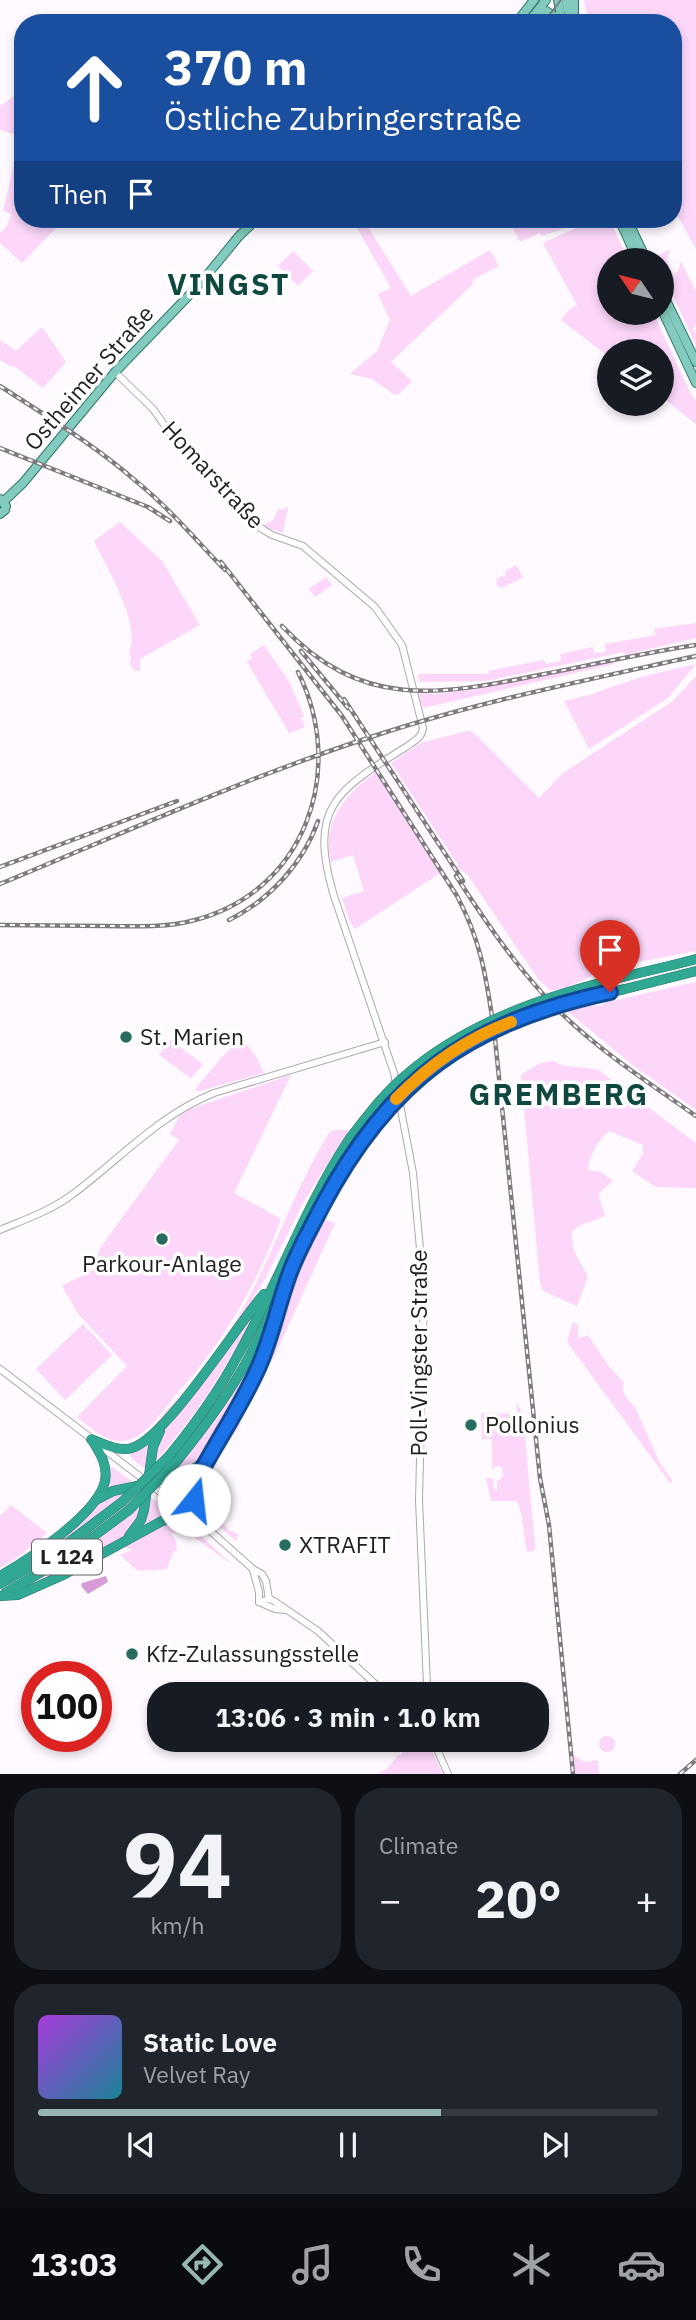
<!DOCTYPE html>
<html lang="en">
<head>
<meta charset="utf-8">
<style>
	body { margin:0; font-family:"IBM Plex Sans",sans-serif; background:#20242c; color:#f1f3f6; height:100vh; display:flex; flex-direction:column; font-size:26px; white-space:nowrap }
	* { box-sizing:border-box; margin:0 }
	p { font-size:23px; color:#9ea1a6 }
	.icon { flex:none; width:38px; height:38px; fill:none; stroke:currentColor; stroke-width:2; stroke-linecap:round; stroke-linejoin:round }
	.map { position:relative; height:1774px; overflow:hidden }
	.drawer { display:flex; flex-direction:column; gap:14px; padding:14px; background:#0d0f14; flex:1 }
	.drawer>* { flex:none }
	.top-card { position:absolute; left:14px; top:14px; width:668px; height:214px; border-radius:28px; box-shadow:0 4px 10px #0003; background:#1a4fa0; color:#fff; overflow:hidden }
	.needle { width:46px; rotate:305deg }
	.fabs { position:absolute; left:597px; top:248px; display:grid; gap:14px }
	.fabs a { display:grid; place-items:center; width:77px; height:77px; border-radius:50%; background:#171b24; box-shadow:0 4px 10px #0003; font-size:35px }
	.speed { position:absolute; left:21px; top:1661px; display:flex; gap:14px; font-size:35px; font-weight:700; text-align:center }
	.speed>* { display:grid; place-content:center; width:91px; height:91px; border-radius:50%; background:#171b24; box-shadow:0 4px 10px #0003; line-height:1 }
	.speed .limit { border:10px solid #d22; background:#fff; color:#111 }
	.pin { position:absolute; display:grid; place-items:center; width:60px; height:60px; color:#fff; margin:-72px -30px; border-radius:50% 50% 50% 0; rotate:-45deg; box-shadow:0 0 7px #0007 }
	.pin .icon { rotate:45deg }
	.me { position:absolute; width:77px; margin:-38px; rotate:16deg; stroke-linejoin:round; filter:drop-shadow(0 0 5px #0008) }
	.turn { display:flex; align-items:center; gap:24px; height:147px; padding:0 35px; font-size:32px }
	.turn .icon { width:91px; height:91px; stroke-width:2.5 }
	.turn b { display:block; font-size:49px; line-height:60px }
	.then { display:flex; align-items:center; height:66px; padding:0 35px; background:#0003; gap:14px; font-size:26px }
	.big { font-size:52px; font-weight:700; line-height:1.1 }
	.drawer .widget { flex:1; display:flex; flex-direction:column; justify-content:center; gap:10px; min-width:0; padding:0 24px; border-radius:28px; background:#20242c }
	.drawer .dial { align-items:center; gap:0 }
	.dial b { font-size:91px; line-height:1 }
	.song { display:flex; align-items:center; gap:21px }
	.cover { width:84px; height:84px; border-radius:10px; background:linear-gradient(135deg,hsl(280 70% 55%),hsl(190 70% 35%)) }
	.played { height:7px; border-radius:4px; background:linear-gradient(90deg,#96b6b2 65%,#363941 65%) }
	.keys { display:flex; justify-content:space-around; direction:ltr }
	.heat { display:flex; justify-content:space-between; align-items:center; font-size:38px; direction:ltr }
	.drawer .tiles { flex:1; display:grid; gap:14px; grid-template-columns:1fr 1fr }
	.widget:last-child { grid-column:span 2 }
	.trip { position:absolute; left:147px; top:1682px; width:402px; height:70px; border-radius:28px; background:#171b24; box-shadow:0 4px 10px #0003; font-weight:700; line-height:70px; text-align:center }
	.dock { display:flex; height:112px; justify-content:space-around; align-items:center; background:#090b0e; color:#9ea1a6 }
	.dock .icon { width:49px; height:49px }
	.dock .current { color:#96b6b2 }
	.dock b { font-size:32px; color:#f1f3f6 }
	.map>svg:first-child { display:block }
</style>
</head>
<body>
<div class="map">
<svg width="696" height="1774" viewBox="0 0 696 1774">
	<rect width="100%" height="100%" fill="#fffaff"/>
	<!-- green -->
	<g fill="#fcd7fa">
		<polygon points="584,0 696,0 696,249 674,209 674,23 589,23"/>
		<polygon points="23,90 23,117 17,121 23,129 23,137 0,130 0,106"/>
		<polygon points="18,146 23,147 23,219 65,219 22,263 0,243 0,233 7,226 11,214 3,211"/>
		<polygon points="352,219 363,219 411,296 490,250 499,266 472,280 474,283 391,362 412,381 399,394 395,395 372,379 350,374 377,351 390,320 378,294 391,288"/>
		<polygon points="508,219 590,219 542,236 540,233 520,242"/>
		<polygon points="596,219 609,219 629,261 609,261 609,313 653,313 691,394 696,401 696,424 662,397 662,352 609,352 609,357 561,320 569,310 577,305 543,243"/>
		<polygon points="670,249 667,260 674,275 678,271 681,262 696,291 696,324 693,329 696,333 696,346 662,272 662,261 656,261 655,257"/>
		<polygon points="293,251 313,271 298,286 278,266"/>
		<polygon points="42,327 66,362 43,388 14,366 12,367 0,360 0,340 16,351"/>
		<polygon points="288,507 283,533 262,526 273,520 279,508 282,510"/>
		<path d="M120,522L162,561L200,625L140,659V671H135L130,664L131,657L129,653C142,625 107,568 94,541Z"/>
		<polygon points="516,565 523,577 501,588 496,584 497,579 502,576 506,577 505,571"/>
		<polygon points="326,577 332,585 315,597 309,589"/>
		<polygon points="696,623 696,638 625,655 624,652 486,681 419,682 418,674 489,674 488,671 544,660 546,664 561,661 560,654 593,647 594,653 606,652 605,644 656,635 653,629"/>
		<polygon points="264,645 290,683 304,716 301,718 305,727 289,733 247,662 252,658 250,654"/>
		<polygon points="613,661 614,664 423,708 418,693 435,694 471,690"/>
		<polygon points="696,664 668,698 589,749 564,701 589,695 641,677"/>
		<polygon points="696,676 696,951 612,967 565,988 551,991 538,979 467,874 455,867 458,865 391,763 421,743 467,731 473,732 539,798 563,773 673,701"/>
		<path d="M376,772L440,873L355,929L350,922L342,898L364,891L353,855L331,862C321,823 346,793 376,772Z"/>
		<polygon points="696,982 696,1110 634,1066 567,1011 587,1005 601,1006 604,1003"/>
		<polygon points="241,1038 256,1056 264,1073 196,1092 197,1087 222,1057"/>
		<polygon points="170,1040 203,1064 191,1078 159,1055"/>
		<path d="M553,1061L564,1066L597,1069L696,1143V1188L656,1187L632,1171L643,1154V1145L609,1131C598,1140 589,1156 588,1170L601,1172L613,1181L598,1194L605,1216L579,1226L571,1232L574,1251L588,1277L577,1306L543,1291L540,1283L521,1075L540,1063Z"/>
		<path d="M291,1075L234,1193L281,1219C263,1268 237,1318 205,1360C195,1374 182,1387 171,1401C160,1414 146,1436 128,1440C107,1445 93,1429 77,1417L127,1366L79,1315L62,1286L103,1265L98,1255L100,1248L179,1140L170,1134L180,1115L190,1109Z"/>
		<path d="M334,1130H349L303,1203L265,1279L236,1326L153,1430L141,1442L127,1447L129,1443L140,1439L147,1434C175,1400 206,1367 230,1330C270,1267 290,1196 329,1133Z"/>
		<polygon points="322,1219 335,1223 275,1355 239,1416 241,1424 213,1463 213,1470 207,1482 209,1510 229,1530 238,1534 236,1541 208,1516 195,1492 244,1405 284,1303"/>
		<path d="M260,1302C230,1363 199,1413 154,1463L159,1435Z"/>
		<polygon points="573,1322 578,1325 578,1338 588,1335 608,1365 624,1383 622,1389 627,1399 635,1407 660,1463 672,1480 671,1484 567,1342"/>
		<polygon points="83,1324 112,1355 65,1400 36,1369"/>
		<polygon points="268,1329 249,1383 211,1448 196,1464 172,1475 223,1407"/>
		<path d="M517,1402L523,1416L535,1544V1550L527,1552C523,1534 524,1517 517,1501H491L486,1478H493L494,1489L497,1490V1482L503,1476L502,1468L498,1466L492,1469V1441L488,1438L482,1440L481,1413L517,1414Z"/>
		<path d="M152,1438L148,1469C141,1467 130,1459 128,1451Z"/>
		<polygon points="107,1466 112,1467 134,1483 101,1494"/>
		<polygon points="201,1467 191,1500 185,1499 165,1483"/>
		<polygon points="126,1491 119,1499 46,1554 29,1563 98,1502 108,1496"/>
		<polygon points="150,1497 171,1511 171,1516 137,1530 147,1500"/>
		<polygon points="11,1505 47,1533 18,1557 0,1568 0,1516"/>
		<path d="M142,1505C140,1512 138,1520 134,1526C119,1552 52,1576 25,1588L86,1550Z"/>
		<polygon points="167,1523 192,1528 233,1565 188,1533 171,1533 176,1541 177,1551 173,1552 167,1569 138,1571 120,1555 132,1550 124,1546"/>
		<circle cx="607" cy="1744" r="8"/>
		<polygon points="408,1740 427,1740 443,1774 377,1774 388,1768 398,1755 401,1755"/>
		<polygon points="573,1755 584,1762 598,1760 599,1774 575,1774"/>
	</g>
	<!-- water -->
	<polygon fill="#d79cd6" points="106,1576 108,1582 88,1594 81,1586 82,1583"/>
	<g fill="none" stroke-linecap="round" stroke-linejoin="round">
		<!-- minor casing -->
		<g stroke="#aca8ac" stroke-width="8">
			<g id="minor">
				<path d="M115,372L153,409L170,433L251,522L272,535L303,546L375,607L402,645L423,728C422,738 414,741 406,747C335,791 308,808 334,896L394,1073L413,1173L424,1292L419,1500L427,1685L425,1694"/>
				<path d="M0,1230C24,1220 52,1210 73,1194C120,1159 159,1115 214,1093L385,1042"/>
				<polyline points="0,1369 92,1439"/>
				<polyline points="100,1446 207,1528 253,1569 262,1574 266,1581 269,1599"/>
				<polyline points="253,1570 259,1592 259,1602"/>
				<polyline points="259,1602 269,1599 274,1601 318,1631 386,1694"/>
				<polyline points="259,1602 275,1609 286,1610"/>
				<polyline points="433,1740 448,1774"/>
			</g>
		</g>
		<!-- major casing -->
		<g stroke="#2b786b" stroke-width="10">
			<g id="major">
				<polyline points="558,0 562,21"/>
				<polyline points="566,0 571,23"/>
				<polyline points="574,0 574,20"/>
				<polyline points="534,15 546,11 562,21"/>
				<polyline points="516,23 534,0"/>
				<polyline points="528,23 546,0"/>
				<polyline points="619,219 638,261"/>
				<polyline points="627,219 647,261"/>
				<polyline points="662,292 696,362"/>
				<polyline points="662,310 696,383"/>
				<polyline points="4,501 23,483 115,372 199,285 239,236 257,219"/>
				<polyline points="0,514 5,510 6,506 0,499"/>
			</g>
		</g>
		<!-- highway casing -->
		<g stroke="#2b786b" stroke-width="10">
			<g id="highway">
				<polyline points="673,965 696,959"/>
				<polyline points="625,989 696,971"/>
				<path d="M91,1439C103,1444 119,1452 132,1448C166,1438 237,1325 264,1294"/>
				<path d="M169,1456C195,1424 219,1391 238,1355C278,1284 305,1206 350,1138"/>
				<path d="M176,1462C203,1429 229,1395 249,1357C286,1286 314,1210 359,1144"/>
				<path d="M155,1481C173,1476 189,1475 203,1462"/>
				<polyline points="96,1500 113,1491 142,1485"/>
				<polyline points="207,1528 194,1500 195,1484 249,1389 260,1364 281,1302"/>
				<polyline points="129,1536 141,1520 144,1510 153,1447 160,1431"/>
				<path d="M0,1576C28,1560 98,1514 105,1481C108,1465 100,1453 92,1440"/>
				<polyline points="0,1584 53,1554 122,1502"/>
				<polyline points="5,1593 59,1562 129,1510"/>
				<path d="M0,1596L18,1595L61,1576L162,1521C179,1516 191,1521 207,1528"/>
			</g>
		</g>
		<!-- minor -->
		<use href="#minor" stroke="#fff" stroke-width="6"/>
		<!-- major -->
		<use href="#major" stroke="#83cbbe" stroke-width="8"/>
		<!-- highway -->
		<use href="#highway" stroke="#30a893" stroke-width="9"/>
		<!-- tram -->
		<polyline stroke="#7e7a7e" stroke-width="2" points="543,23 561,0"/>
		<!-- rail casing -->
		<g stroke="#7e7a7e" stroke-width="4.5">
			<g id="rail">
				<path d="M0,386C46,416 95,445 137,482C169,508 196,540 225,570"/>
				<polyline points="0,448 148,507 170,521"/>
				<path d="M221,562L342,716L457,896C482,943 486,978 494,1029L540,1478L549,1525L573,1774"/>
				<path d="M282,626C360,709 437,696 539,675C591,665 643,653 696,645"/>
				<polyline points="301,651 348,708"/>
				<polyline points="344,699 463,881"/>
				<polyline points="0,867 177,801"/>
				<path d="M456,876C487,924 519,971 560,1012C601,1052 649,1083 696,1116"/>
				<path d="M0,884C123,833 245,778 371,737C477,702 587,680 696,656"/>
				<path d="M229,920C269,900 303,864 318,821"/>
				<path d="M0,925C35,925 71,926 106,926C134,926 164,928 191,921C304,894 348,772 298,672"/>
				<polyline points="680,1774 696,1760"/>
			</g>
		</g>
		<!-- rail -->
		<use href="#rail" stroke="#fff" stroke-width="2" stroke-dasharray="5" stroke-linecap="butt"/>
		<!-- highway-bridge casing -->
		<g stroke="#2b786b" stroke-width="10" stroke-linecap="butt">
			<g id="highway-bridge">
				<path d="M350,1138C368,1115 385,1092 407,1074C482,1010 579,987 673,965"/>
				<path d="M359,1144C424,1050 517,1012 625,989"/>
				<polyline points="122,1502 169,1456"/>
				<polyline points="129,1510 176,1462"/>
			</g>
		</g>
		<!-- highway-bridge -->
		<use href="#highway-bridge" stroke="#30a893" stroke-width="9"/>
	</g>
	<g fill="none" stroke-linecap="round" stroke-linejoin="round">
		<!-- route casing -->
		<g stroke="#114b97" stroke-width="18">
			<path id="route" d="M194,1500L193,1491L198,1477C218,1439 242,1405 259,1366C272,1336 278,1305 289,1275C297,1252 310,1230 321,1208C388,1080 469,1022 610,992"/>
		</g>
		<!-- route -->
		<use href="#route" stroke="#1a73e8" stroke-width="12"/>
		<!-- slow -->
		<path stroke="#f59e0b" stroke-width="12" d="M396,1099C428,1066 468,1038 511,1022"/>
	</g>
	<!-- markers -->
	<g fill="#276c5f" stroke="#fff" stroke-width="2.5">
		<circle cx="126" cy="1037" r="7"/>
		<circle cx="162" cy="1239" r="7"/>
		<circle cx="471" cy="1425" r="7"/>
		<circle cx="285" cy="1545" r="7"/>
		<circle cx="132" cy="1654" r="7"/>
	</g>
	<g text-anchor="middle" stroke-width="7" stroke-linejoin="round" paint-order="stroke">
		<!-- shield labels -->
		<rect fill="#fff" stroke="#646264" stroke-width="2" x="32" y="1539.5" width="70" height="35" rx="5"/>
		<g font-size="21" font-weight="bold" fill="#211f21">
			<text x="67" y="1564">L 124</text>
		</g>
		<!-- street labels -->
		<g font-size="23" fill="#211f21" stroke="#fff">
			<text transform="translate(89 378) rotate(-49)" y="8">Ostheimer Straße</text>
			<text transform="translate(213 475) rotate(47)" y="8">Homarstraße</text>
			<text transform="translate(419 1353) rotate(-90)" y="8">Poll-Vingster Straße</text>
		</g>
		<!-- poi labels -->
		<g font-size="23" fill="#211f21" stroke="#fff" text-anchor="start">
			<text x="140" y="1045">St. Marien</text>
			<text x="162" y="1272" text-anchor="middle">Parkour-Anlage</text>
			<text x="485" y="1433">Pollonius</text>
			<text x="299" y="1553">XTRAFIT</text>
			<text x="146" y="1662">Kfz-Zulassungsstelle</text>
		</g>
		<!-- district labels -->
		<g font-size="30" font-weight="bold" letter-spacing="2" fill="#0e483e" stroke="#fff">
			<text x="229" y="295">VINGST</text>
			<text x="559" y="1105">GREMBERG</text>
		</g>
	</g>
</svg>
<div class="fabs">
<a><svg class="needle" viewBox="-14 -14 28 28"><path d="M0-13l5 13h-10z" fill="#e53935"/><path d="M0 13l5-13h-10z" fill="#9ea1a6"/></svg></a>
<a><svg class="icon" aria-label="layers" viewBox="0 0 24 24"><path d="M12 4l9 5-9 5-9-5zM3 14l9 5 9-5"/></svg></a>
</div>
<div class="speed"><div class="limit">100</div></div>
<div class="pin" style="left:610px;top:992px;background:#d93025"><svg class="icon" aria-label="arrive" viewBox="0 0 24 24"><path d="M6 21V4h12l-3 4 3 4H6"/></svg></div>
<svg class="me" style="left:194px;top:1500px" viewBox="-20 -20 40 40"><circle r="19" fill="#fff"/><path d="M0-13L10 11 0 6-10 11z" fill="#1a73e8"/></svg>
<div class="trip">13:06 · 3 min · 1.0 km</div>
<div class="top-card">
<div class="turn"><svg class="icon" aria-label="ahead" viewBox="0 0 24 24"><path d="M12 20V5M6 11l6-6 6 6"/></svg><div><b>370 m</b>Östliche Zubringerstraße</div></div>
<div class="then">Then<svg class="icon" aria-label="arrive" viewBox="0 0 24 24"><path d="M6 21V4h12l-3 4 3 4H6"/></svg></div>
</div>
</div>
<section class="drawer">
<div class="tiles">
<div class="widget dial"><b>94</b><p>km/h</p></div>
<div class="widget"><p>Climate</p>
<div class="heat"><a>−</a><b class="big">20°</b><a>+</a></div>
</div>
<div class="widget">
<div class="song"><i class="cover"></i><div><b>Static Love</b><p>Velvet Ray</p></div></div>
<div class="played"></div>
<div class="keys"><svg class="icon" aria-label="previous" viewBox="0 0 24 24"><path d="M18 5L8 12l10 7zM5 5v14"/></svg><svg class="icon" aria-label="pause" viewBox="0 0 24 24"><path d="M8 5v14M16 5v14"/></svg><svg class="icon" aria-label="next" viewBox="0 0 24 24"><path d="M6 5l10 7-10 7zM19 5v14"/></svg></div>
</div>
</div>
</section>
<nav class="dock">
<b>13:03</b>
<svg class="icon current" aria-label="directions" viewBox="0 0 24 24"><path d="M12 3l9 9-9 9-9-9zM9 14v-3h6M13 9l2 2-2 2"/></svg>
<svg class="icon" aria-label="music" viewBox="0 0 24 24"><path d="M9 18V5l10-2v13"/><circle cx="6" cy="18" r="3"/><circle cx="16" cy="16" r="3"/></svg>
<svg class="icon" aria-label="phone" viewBox="0 0 24 24"><path d="M5 4h4l2 5-3 2q2 4 5 5l2-3 5 2v4C11 20 4 13 5 4z"/></svg>
<svg class="icon" aria-label="climate" viewBox="0 0 24 24"><path d="M12 3v18M4 7l16 10M4 17L20 7"/></svg>
<svg class="icon" aria-label="car" viewBox="0 0 24 24"><path d="M5 17H2v-5l4-1 3-4h7l3 4 3 1v5h-3M9 17h6M6 11h13"/><circle cx="7" cy="17" r="2"/><circle cx="17" cy="17" r="2"/></svg>
</nav>
</body>
</html>
